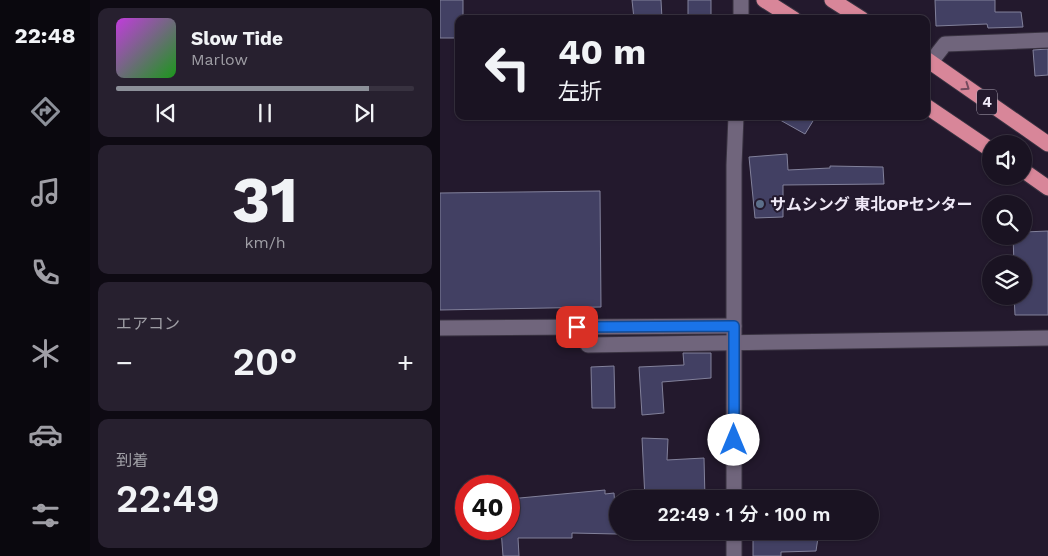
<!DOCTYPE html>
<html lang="ja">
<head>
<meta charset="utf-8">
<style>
	body { margin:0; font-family:"Work Sans","Noto Sans JP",sans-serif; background:#27202f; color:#f1f3f6; height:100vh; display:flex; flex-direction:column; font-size:19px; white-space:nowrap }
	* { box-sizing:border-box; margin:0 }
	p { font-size:16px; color:#9f9ea5 }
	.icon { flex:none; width:28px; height:28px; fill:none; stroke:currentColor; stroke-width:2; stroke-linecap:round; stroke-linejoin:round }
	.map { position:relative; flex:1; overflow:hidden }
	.drawer { display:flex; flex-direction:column; gap:8px; padding:8px; background:#0e0a13; width:350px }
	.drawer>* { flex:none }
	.hud { position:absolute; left:15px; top:15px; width:475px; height:105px; border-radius:10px; box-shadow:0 1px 4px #0004,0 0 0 1px #383240; background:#1a1322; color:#f1f3f6; overflow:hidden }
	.fabs { position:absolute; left:542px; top:135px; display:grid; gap:10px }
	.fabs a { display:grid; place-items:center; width:50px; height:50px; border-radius:50%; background:#1a1322; box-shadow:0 1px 4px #0004,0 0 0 1px #383240; font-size:25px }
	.speed { position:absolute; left:15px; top:475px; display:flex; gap:10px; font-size:25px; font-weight:700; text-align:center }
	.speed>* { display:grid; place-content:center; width:65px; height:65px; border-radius:50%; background:#1a1322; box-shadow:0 1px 4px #0004,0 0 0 1px #383240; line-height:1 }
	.speed .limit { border:8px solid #d22; background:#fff; color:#111 }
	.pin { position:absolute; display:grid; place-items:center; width:42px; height:42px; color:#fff; margin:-21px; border-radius:10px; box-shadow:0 2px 8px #0006 }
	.me { position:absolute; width:55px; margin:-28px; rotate:0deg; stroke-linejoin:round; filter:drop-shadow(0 0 4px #0008) }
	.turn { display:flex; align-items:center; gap:18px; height:105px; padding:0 20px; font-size:22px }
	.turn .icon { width:65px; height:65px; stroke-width:2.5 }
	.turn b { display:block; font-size:35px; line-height:42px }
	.big { font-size:38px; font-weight:600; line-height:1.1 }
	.drawer .card { flex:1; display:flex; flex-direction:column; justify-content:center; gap:8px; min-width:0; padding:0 18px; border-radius:10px; background:#27202f }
	.drawer .dial { align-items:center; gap:0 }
	.dial b { font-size:65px; line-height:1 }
	.song { display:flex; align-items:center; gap:15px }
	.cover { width:60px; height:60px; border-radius:8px; background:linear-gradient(135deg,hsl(290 70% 55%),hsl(120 70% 35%)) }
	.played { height:5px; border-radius:2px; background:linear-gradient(90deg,#8c9099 85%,#383240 85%) }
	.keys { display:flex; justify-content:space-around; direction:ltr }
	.heat { display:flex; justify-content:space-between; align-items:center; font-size:28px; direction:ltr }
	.trip { position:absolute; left:169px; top:490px; width:270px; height:50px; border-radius:25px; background:#1a1322; box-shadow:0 1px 4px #0004,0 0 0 1px #383240; font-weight:600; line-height:50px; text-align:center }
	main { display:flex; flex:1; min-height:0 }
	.tabs { display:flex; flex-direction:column; width:90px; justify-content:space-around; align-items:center; background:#0a080e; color:#9f9ea5 }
	.tabs .icon { width:35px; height:35px }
	.tabs .active { color:#8c9099 }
	.tabs b { font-size:22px; color:#f1f3f6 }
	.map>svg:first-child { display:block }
</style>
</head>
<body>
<main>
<nav class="tabs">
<b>22:48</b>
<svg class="icon active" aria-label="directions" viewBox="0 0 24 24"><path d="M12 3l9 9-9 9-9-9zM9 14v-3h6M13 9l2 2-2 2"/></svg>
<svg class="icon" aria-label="music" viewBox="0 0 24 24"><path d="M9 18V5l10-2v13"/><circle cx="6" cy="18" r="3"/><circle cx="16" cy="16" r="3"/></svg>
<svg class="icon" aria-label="phone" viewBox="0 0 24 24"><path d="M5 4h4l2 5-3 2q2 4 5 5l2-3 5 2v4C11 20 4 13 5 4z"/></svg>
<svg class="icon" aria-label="climate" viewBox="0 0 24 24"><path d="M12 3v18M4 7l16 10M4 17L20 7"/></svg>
<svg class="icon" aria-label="car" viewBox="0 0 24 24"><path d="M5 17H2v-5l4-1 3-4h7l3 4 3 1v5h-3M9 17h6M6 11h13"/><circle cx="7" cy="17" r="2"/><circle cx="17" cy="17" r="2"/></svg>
<svg class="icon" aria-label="filters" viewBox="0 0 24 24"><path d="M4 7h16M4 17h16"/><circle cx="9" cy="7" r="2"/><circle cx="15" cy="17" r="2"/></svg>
</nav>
<section class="drawer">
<div class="card">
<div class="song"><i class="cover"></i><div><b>Slow Tide</b><p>Marlow</p></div></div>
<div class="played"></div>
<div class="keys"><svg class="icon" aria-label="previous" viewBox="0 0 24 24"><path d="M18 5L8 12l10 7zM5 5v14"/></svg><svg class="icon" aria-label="pause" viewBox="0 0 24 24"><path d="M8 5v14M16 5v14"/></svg><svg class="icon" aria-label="next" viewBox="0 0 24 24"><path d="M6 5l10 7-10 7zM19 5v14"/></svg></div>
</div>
<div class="card dial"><b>31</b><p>km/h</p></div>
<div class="card"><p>エアコン</p>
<div class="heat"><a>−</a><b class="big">20°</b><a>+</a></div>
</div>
<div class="card"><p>到着</p><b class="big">22:49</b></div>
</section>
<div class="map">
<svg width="608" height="556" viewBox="0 0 608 556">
	<rect width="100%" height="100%" fill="#23192d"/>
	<!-- building -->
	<g fill="#424063" stroke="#82819b">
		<polygon points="0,0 23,0 23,19 19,19 19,38 0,38"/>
		<polygon points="192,0 221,0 222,19 194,19"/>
		<rect x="248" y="0" width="23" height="19"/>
		<polygon points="495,0 555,0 555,12 581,12 583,27 548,28 547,24 496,26"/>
		<polygon points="608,49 608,75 595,76 593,50"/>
		<polygon points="333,116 376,116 365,134"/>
		<polygon points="347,154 348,170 390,168 390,166 443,167 444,184 343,185 343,217 315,218 309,157"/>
		<polygon points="160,191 161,307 0,310 0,193"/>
		<polygon points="608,231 608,315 575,315 574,296 584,296 584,264 574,264 573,236 584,236 584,232"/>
		<polygon points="243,353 271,353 271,378 222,382 224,413 202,415 199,367 244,365"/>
		<polygon points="174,366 175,408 152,408 151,367"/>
		<polygon points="202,438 228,439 227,460 264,458 265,499 205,499"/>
		<polygon points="165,490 165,494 174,493 177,534 132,533 132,538 78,538 79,556 63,556 61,529 69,529 69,499"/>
		<polygon points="313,531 379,531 376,551 341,552 341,556 313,556"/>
	</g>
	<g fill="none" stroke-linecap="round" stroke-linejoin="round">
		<!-- minor casing -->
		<g stroke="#393241" stroke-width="17">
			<g id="minor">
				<polyline points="301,0 301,19"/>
				<polyline points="491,62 505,44 608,40"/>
				<polyline points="0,328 294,326"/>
				<polyline points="148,345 608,338"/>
				<polyline points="294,499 294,165 296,116"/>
				<polyline points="294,556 294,531"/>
			</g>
		</g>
		<!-- highway casing -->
		<g stroke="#393241" stroke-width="17">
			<g id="highway">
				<polyline points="324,0 354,19"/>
				<polyline points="392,0 422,19"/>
				<polyline points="486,59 608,144"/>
				<polyline points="486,106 551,150"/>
				<polyline points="584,171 608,188"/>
			</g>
		</g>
		<!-- minor -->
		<use href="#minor" stroke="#70657c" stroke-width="15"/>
		<!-- highway -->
		<use href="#highway" stroke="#d88699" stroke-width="15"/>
	</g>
	<!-- one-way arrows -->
	<defs><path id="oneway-chevron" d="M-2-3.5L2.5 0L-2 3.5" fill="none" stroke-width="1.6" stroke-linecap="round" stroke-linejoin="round" transform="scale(1.25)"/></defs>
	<use stroke="#744a5e" href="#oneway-chevron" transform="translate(526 87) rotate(35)"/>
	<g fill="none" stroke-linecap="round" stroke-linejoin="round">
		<!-- route casing -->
		<g stroke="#114b97" stroke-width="12">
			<polyline id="route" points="137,327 294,326 294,440"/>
		</g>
		<!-- route -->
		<use href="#route" stroke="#1a73e8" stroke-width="9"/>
	</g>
	<!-- markers -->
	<circle fill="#5c6f8a" stroke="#23192d" stroke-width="2" cx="320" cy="204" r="5"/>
	<g text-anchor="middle" stroke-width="4" stroke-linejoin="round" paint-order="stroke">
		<!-- shield labels -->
		<rect fill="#23192d" stroke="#b2abba" stroke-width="1" x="537" y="89.5" width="20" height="25" rx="4"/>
		<g font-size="15" font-weight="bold" fill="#efe9f7">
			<text x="547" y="107">4</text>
		</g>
		<!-- poi labels -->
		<g font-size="16" font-weight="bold" fill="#efe9f7" stroke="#23192d" text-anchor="start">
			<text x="330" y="210">サムシング 東北OPセンター</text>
		</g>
	</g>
</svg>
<div class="fabs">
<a><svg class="icon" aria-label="sound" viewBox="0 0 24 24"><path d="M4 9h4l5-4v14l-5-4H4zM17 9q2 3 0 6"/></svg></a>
<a><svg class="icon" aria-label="search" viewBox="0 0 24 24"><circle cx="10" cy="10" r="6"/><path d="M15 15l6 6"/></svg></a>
<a><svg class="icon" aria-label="layers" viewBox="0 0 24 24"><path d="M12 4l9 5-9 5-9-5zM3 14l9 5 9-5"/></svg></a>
</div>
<div class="speed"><div class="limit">40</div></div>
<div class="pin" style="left:137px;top:327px;background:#d93025"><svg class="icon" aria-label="arrive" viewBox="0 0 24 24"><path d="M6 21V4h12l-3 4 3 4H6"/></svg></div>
<svg class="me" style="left:294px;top:440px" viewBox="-20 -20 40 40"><circle r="19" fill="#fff"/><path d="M0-13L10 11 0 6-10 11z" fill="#1a73e8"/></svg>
<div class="trip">22:49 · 1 分 · 100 m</div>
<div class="hud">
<div class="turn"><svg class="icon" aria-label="left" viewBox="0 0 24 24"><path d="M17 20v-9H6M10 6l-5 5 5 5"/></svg><div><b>40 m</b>左折</div></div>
</div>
</div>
</main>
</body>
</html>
